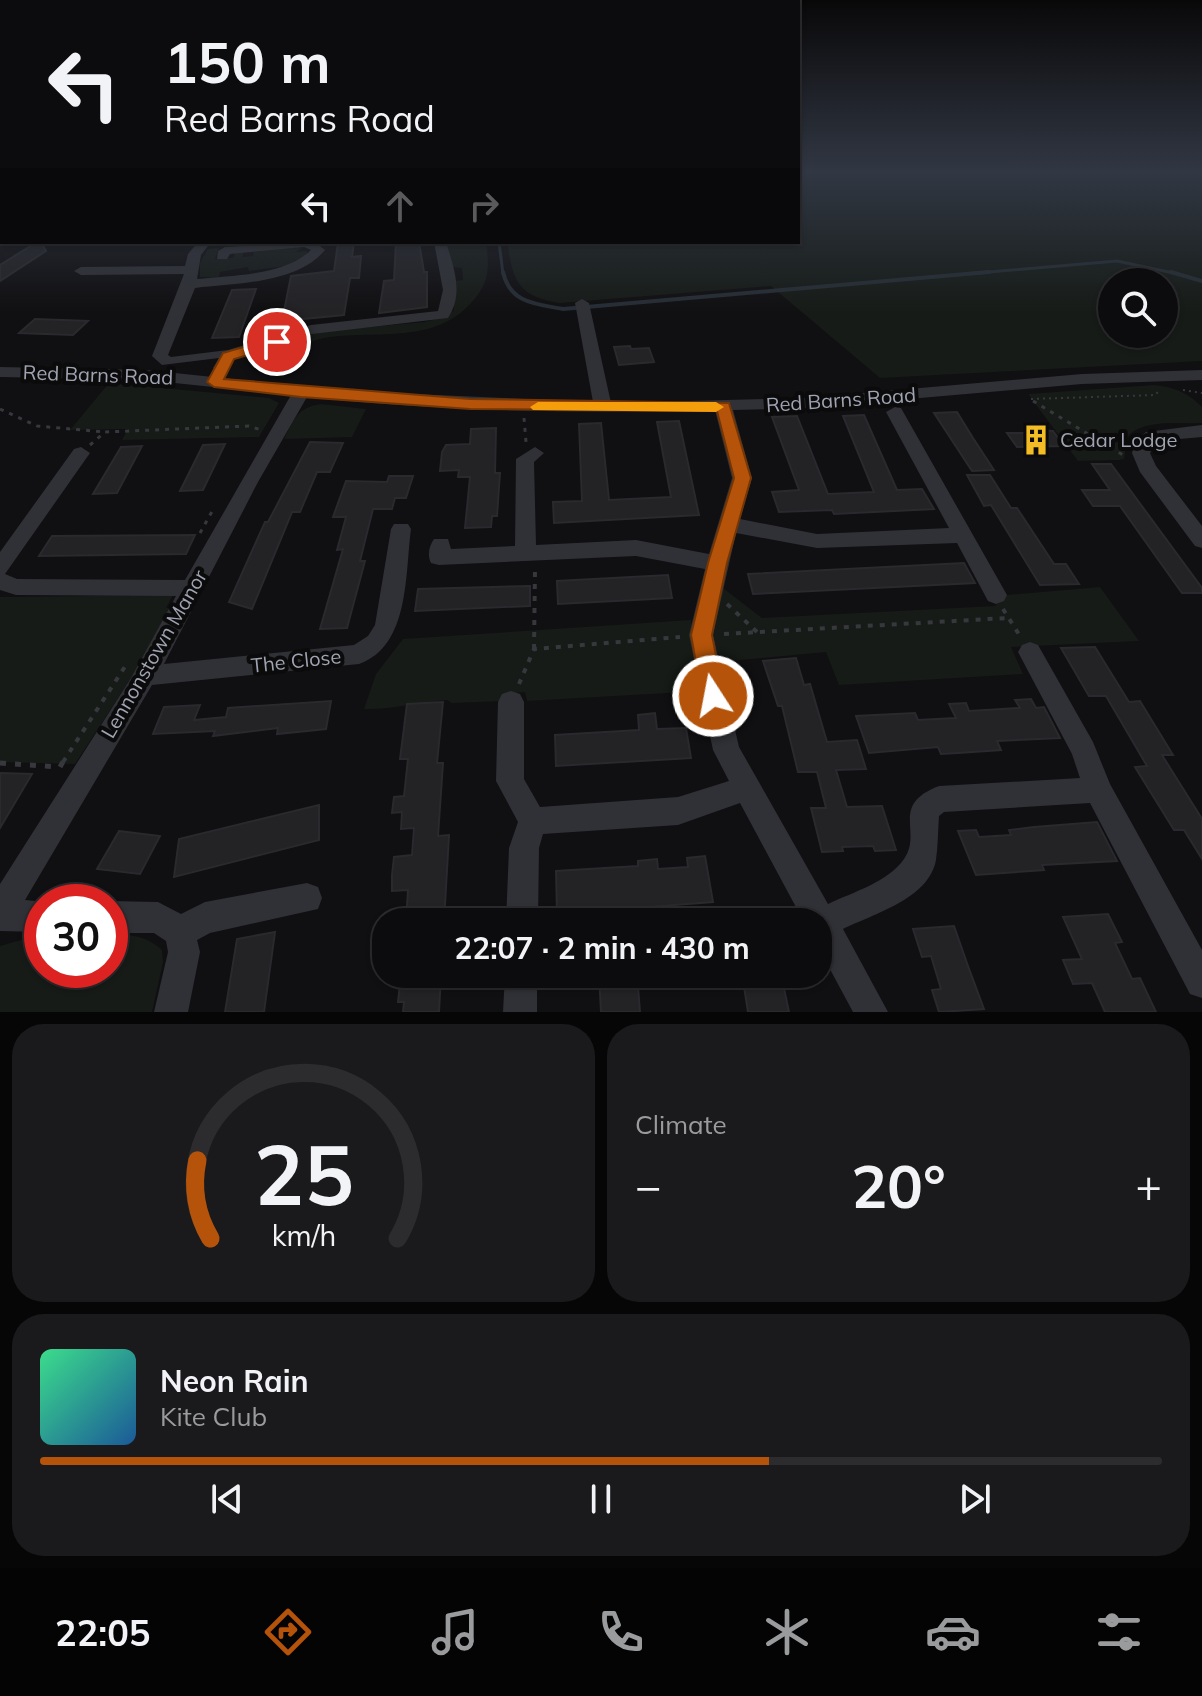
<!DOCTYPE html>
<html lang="en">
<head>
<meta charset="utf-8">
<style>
	body { margin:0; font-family:Mulish,sans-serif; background:#1a191b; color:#f1f3f6; height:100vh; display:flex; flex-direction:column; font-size:30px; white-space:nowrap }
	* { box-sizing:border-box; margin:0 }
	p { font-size:26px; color:#9a9b9d }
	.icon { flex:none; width:44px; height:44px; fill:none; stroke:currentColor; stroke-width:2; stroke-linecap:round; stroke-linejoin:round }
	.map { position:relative; height:1012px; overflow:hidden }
	.side { display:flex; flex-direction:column; gap:12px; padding:12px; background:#070607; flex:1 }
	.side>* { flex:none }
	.banner { position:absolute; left:0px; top:0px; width:800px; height:244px; box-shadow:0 2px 6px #0004,0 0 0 2px #2c2b2e; background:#0c0b0d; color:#f1f3f6; overflow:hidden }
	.tools { position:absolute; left:1098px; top:268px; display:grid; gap:16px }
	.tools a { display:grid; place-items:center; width:80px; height:80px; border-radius:50%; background:#0c0b0d; box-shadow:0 2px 6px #0004,0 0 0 2px #2c2b2e; font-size:40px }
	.speed { position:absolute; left:24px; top:884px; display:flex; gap:16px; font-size:40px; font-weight:700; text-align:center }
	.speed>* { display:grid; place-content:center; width:104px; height:104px; border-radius:50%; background:#0c0b0d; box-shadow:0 2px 6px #0004,0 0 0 2px #2c2b2e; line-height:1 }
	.speed .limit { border:12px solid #d22; background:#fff; color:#111 }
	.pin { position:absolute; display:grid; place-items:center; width:68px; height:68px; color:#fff; margin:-34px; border:4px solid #fff; border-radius:50%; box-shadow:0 2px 8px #0007 }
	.me { position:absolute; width:88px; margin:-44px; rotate:349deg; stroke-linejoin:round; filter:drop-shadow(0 0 6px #0008) }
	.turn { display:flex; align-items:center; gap:28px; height:168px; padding:0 32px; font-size:36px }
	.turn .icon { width:104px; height:104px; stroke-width:2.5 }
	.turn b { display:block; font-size:56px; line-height:68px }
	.lanes { display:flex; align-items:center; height:76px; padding:0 32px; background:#0003; justify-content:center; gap:40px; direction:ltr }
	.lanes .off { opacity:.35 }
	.big { font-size:60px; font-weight:700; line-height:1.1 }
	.side .widget { flex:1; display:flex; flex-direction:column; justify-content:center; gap:12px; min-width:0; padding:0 28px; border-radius:32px; background:#1a191b }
	.side .dial { align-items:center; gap:0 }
	.dial svg { height:208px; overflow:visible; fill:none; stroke:#2c2b2e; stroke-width:7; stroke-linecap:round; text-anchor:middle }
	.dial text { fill:#f1f3f6; stroke:none }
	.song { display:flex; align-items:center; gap:24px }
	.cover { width:96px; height:96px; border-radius:12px; background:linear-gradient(135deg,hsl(150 70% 55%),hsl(210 70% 35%)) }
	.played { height:8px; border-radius:4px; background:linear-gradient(90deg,#b45309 65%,#2c2b2e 65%) }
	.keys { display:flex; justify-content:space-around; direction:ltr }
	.heat { display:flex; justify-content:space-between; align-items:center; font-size:44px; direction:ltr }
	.side .tiles { flex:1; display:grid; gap:12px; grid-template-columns:1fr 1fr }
	.widget:last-child { grid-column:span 2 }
	.trip { position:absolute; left:372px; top:908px; width:460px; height:80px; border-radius:32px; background:#0c0b0d; box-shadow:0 2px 6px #0004,0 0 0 2px #2c2b2e; font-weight:700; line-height:80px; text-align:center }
	.tabs { display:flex; height:128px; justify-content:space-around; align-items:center; background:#050405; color:#9a9b9d }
	.tabs .icon { width:56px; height:56px }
	.tabs .active { color:#b45309 }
	.tabs b { font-size:36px; color:#f1f3f6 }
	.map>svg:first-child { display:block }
</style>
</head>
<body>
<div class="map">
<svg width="1202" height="1012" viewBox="0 0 1202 1012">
	<rect width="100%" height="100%" fill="#100f11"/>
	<!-- green -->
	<g fill="#161b17" fill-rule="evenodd">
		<path d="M798,171H1202V361L880,378L771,286L559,303C518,296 513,281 507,242H798ZM1112,282H1164V334H1112Z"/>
		<path d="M443,242H486C490,269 489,284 470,304C435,343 378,331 330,337C314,339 299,347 283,351C267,355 250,357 234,360L248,351V355L295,343L316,332L424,322L446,317L454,310V281L463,280L462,268L452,267Z"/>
		<polygon points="298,247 302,248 296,252 307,251 307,255 285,266 249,271 248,267 220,272 219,277 200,277 200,263 208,249 219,248 215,259 233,258 235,253 243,253 243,257 253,256 254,252"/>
		<polygon points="109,383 269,398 279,403 259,437 122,440 128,429 70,430"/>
		<path d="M1154,385C1174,387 1187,392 1202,407V423C1182,424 1147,419 1130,434C1124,441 1126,451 1124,459L1119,460L1078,461L1028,394Z"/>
		<path d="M321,404L366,409L352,437L284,439C294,419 298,407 321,404Z"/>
		<polygon points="1100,587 1139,641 1011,647 1023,674 839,685 826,652 730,661 715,652 712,628 723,588 762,618 995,606 1007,595"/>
		<polygon points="173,595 166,608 172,608 150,649 75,764 0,762 0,597"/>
		<path d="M691,620L702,691L527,701L525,692L504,694L503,701L452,703L447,700C420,702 389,710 364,709L376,674L403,639Z"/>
		<path d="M42,934V970H110V934C131,935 145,935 162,950L163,962L152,1012H0V946Z"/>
	</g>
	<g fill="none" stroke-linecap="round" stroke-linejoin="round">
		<!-- stream-far1 -->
		<g stroke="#262d34" stroke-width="3">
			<polyline points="499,242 503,274"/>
			<polyline points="966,274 1117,261 1178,274"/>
		</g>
		<!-- stream -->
		<g stroke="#262d34" stroke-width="4">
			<path d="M503,272C510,303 535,304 563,309L989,272"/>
			<polyline points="1171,272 1202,281"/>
		</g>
	</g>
	<!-- building -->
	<g fill="#232225" stroke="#2a292d" stroke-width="2">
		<polygon points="37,242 41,242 46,251 0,281 0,265"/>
		<polygon points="354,242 352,257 361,256 359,278 350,278 344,315 282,321 291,276 334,271 338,243"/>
		<polygon points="396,242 419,242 424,272 427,272 427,307 379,313 384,281 394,280"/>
		<polygon points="256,289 239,337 212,338 232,290"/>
		<polygon points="35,319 88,321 73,335 19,333"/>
		<polygon points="630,346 631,349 649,348 654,362 619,365 614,347"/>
		<polygon points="957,412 973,438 994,470 972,471 934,413"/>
		<polygon points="864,415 897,490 922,489 934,509 834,514 832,510 779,512 772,492 799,490 772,417 797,416 828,494 874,492 843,416"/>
		<polygon points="679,421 699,515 554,523 553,502 582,501 579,424 601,423 609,500 671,497 657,422"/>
		<polygon points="496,428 495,473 500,473 497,516 492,516 491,527 465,528 470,477 458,477 459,470 440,471 442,452 446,445 470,444 471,429"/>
		<polygon points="1025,429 1053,431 1064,446 1017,447 1007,433 1027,433"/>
		<polygon points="310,442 343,443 330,472 317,472 300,512 292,512 252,609 229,602 265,522 268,522"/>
		<polygon points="225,444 203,490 180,491 203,445"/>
		<polygon points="142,446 117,493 93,494 121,447"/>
		<polygon points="1092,464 1111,464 1202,588 1202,593 1182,593 1120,506 1093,506 1082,490 1110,490"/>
		<polygon points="967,475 990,475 1011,508 1017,508 1054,564 1066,564 1079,584 1040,585 991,505 984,506"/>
		<polygon points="389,476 413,476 406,498 395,498 392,509 373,509 360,561 365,561 347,628 320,629 343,549 337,550 346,517 333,517 346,481 387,482"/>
		<polygon points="195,535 186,554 39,556 52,536"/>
		<polygon points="964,563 975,583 753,594 748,574"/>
		<polygon points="668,575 672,598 558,604 557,581"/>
		<polygon points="530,586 530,606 415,611 418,589"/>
		<polygon points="1095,647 1129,702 1140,701 1173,755 1162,755 1202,819 1202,859 1184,830 1174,830 1135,767 1147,766 1106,696 1089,696 1061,648"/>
		<polygon points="796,658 804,685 810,684 827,742 857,740 866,769 836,770 847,807 882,806 896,850 875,851 873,846 842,847 843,851 822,852 811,808 826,808 817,772 798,772 782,706 778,706 763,661"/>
		<polygon points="1031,699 1036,708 1044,707 1060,738 997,741 1001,750 958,753 941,754 938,747 869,753 856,716 915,713 918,720 956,718 949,704 966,703 969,711 1020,708 1015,700"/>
		<polygon points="331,701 326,729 277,734 278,728 213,736 215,731 153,734 164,707 200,705 194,720 226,717 228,708"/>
		<polygon points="443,702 437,763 443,763 438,836 449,835 444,922 406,922 408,890 392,891 392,875 394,857 412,855 414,828 401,829 402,812 392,813 394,797 404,796 408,759 400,759 407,704"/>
		<polygon points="655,713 657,729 686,728 691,758 556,766 555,735 639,730 638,715"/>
		<polygon points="0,773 32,774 0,828"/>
		<polygon points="319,805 319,840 174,877 179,839"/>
		<polygon points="1097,822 1117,861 1042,865 1044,870 976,875 958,831 976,830 979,837 1011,835 1009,830 1034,827"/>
		<polygon points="119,831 160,836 140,874 97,869"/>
		<polygon points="705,856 713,902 557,914 556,871 638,866 638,861 657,859 658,869 688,867 687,858"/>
		<polygon points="1108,914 1122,942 1115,943 1132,979 1140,978 1156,1012 1105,1012 1092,983 1073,984 1063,960 1082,959 1063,917"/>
		<polygon points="954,926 968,966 984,1009 939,1012 932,990 941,989 931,956 922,957 913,929"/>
		<polygon points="275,932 264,1012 225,1012 237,939"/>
		<polygon points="401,974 441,974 439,1012 403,1012 404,1002 398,1002"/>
		<polygon points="599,974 637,974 640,1012 601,1012"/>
		<polygon points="742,974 781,974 789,1012 748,1012"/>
	</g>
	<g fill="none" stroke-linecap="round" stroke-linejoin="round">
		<!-- path-far3 -->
		<g stroke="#36383d" stroke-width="2" stroke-dasharray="2 4" stroke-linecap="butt">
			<polyline points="1183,390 1202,393"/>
			<polyline points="1031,399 1155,395 1159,391"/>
		</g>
		<!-- path-far2 -->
		<g stroke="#36383d" stroke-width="3" stroke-dasharray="4 6" stroke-linecap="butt">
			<polyline points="1033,401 1123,455"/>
			<polyline points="0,409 37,426 105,432"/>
			<polyline points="524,418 526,442"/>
			<polyline points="90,445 105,432 249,426 261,430"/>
			<polyline points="200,533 214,508"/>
		</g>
		<!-- path-far1 -->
		<g stroke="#36383d" stroke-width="4" stroke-dasharray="5 7" stroke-linecap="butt">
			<polyline points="727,604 757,632"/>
			<polyline points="1003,609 1020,636"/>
			<polyline points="724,634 1007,618"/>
			<polyline points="534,649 535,569"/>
			<polyline points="519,684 534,649 680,637"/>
			<polyline points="63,762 128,662"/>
		</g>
		<!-- path -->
		<g stroke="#36383d" stroke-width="5" stroke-dasharray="6 9" stroke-linecap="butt">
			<polyline points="0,763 58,767"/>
			<polyline points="60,767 64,760"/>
		</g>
		<!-- minor -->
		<g fill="#303136" fill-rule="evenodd">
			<polygon points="2,220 2,229 0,230 0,221"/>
			<path d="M198,242H211L201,255L197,279C232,275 284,276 311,250L304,247L230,254L227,259H217L218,251L225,247L315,242L325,250C297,284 235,283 195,288L168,355L171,357L228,350L311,325L438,311L443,290L434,242H446C454,268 464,294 448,318L312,334L242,355L234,359L227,371L221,373L213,368L219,358L162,365L152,356L184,274L81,275L74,271L81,267L185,266L188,254Z"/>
			<path d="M582,299L589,303L611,403L805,398L1082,374L1202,370V380L1082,384L805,408L733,410L752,478L740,519L817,534L949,528L886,412L895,407L901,408L1007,595L1004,601L996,604L988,601L957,543L817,548L736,533L713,635L739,747L828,904C853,892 888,882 904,859C923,832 889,805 939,786L1080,778L1072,754L1018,652L1022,645L1030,642L1038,645L1093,742L1110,784L1202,950V998L1190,994L1090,803L944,812L939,816C938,830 938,846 936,860C929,899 873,914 843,929L888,1012H853L818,947V922H804L740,803L678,825L543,834L539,848L538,922H506L509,848L518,822L496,781L498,702L502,694L511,691L520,694L524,702V779L540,807L678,797L729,781L713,750L689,635L705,569L636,556L439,565L431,563C427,555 429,546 434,539H448L451,549L515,546L516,459L535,447L544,453L534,462L536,545L636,540L709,554L732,478L715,410C579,414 442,411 307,397L258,482L164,664L354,645L368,636L375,625L391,529L394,524H408L411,529C405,574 410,646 359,664L152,685L25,900L46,902H42V932L0,931V884L131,678L176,596L16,595L0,590V552L74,449L81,447L90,453L5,574L17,579L185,580L291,395L146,380L0,377V367L146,370L346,391L593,402L575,303Z"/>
			<polygon points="1202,425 1202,437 1157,441 1150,453 1156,466 1202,526 1202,548 1195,546 1140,472 1132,453 1135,441 1146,432"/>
			<polygon points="307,883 318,887 322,898 318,909 210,933 197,940 200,952 188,1012 154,1012 168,952 166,941 154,933 110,933 110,901 158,902 181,914 205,902"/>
			<polygon points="505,974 537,974 537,1012 503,1012"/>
		</g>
	</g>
	<!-- sky -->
	<linearGradient id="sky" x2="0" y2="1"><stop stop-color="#090809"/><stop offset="0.55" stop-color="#313743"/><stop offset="1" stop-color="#313743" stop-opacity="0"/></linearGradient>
	<rect width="1202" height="313" fill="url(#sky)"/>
	<!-- route -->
	<polygon fill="#b45309" stroke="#753606" stroke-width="2" points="277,337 282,339 282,345 234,359 224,379 470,399 729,403 751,478 727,563 712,635 724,696 721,703 713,706 705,703 702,696 691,635 708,563 734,478 717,411 470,409 301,397 214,387 207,382 223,353"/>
	<!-- slow -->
	<polygon fill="#f59e0b" points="538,402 716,402 724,407 716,412 533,410 530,407"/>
	<!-- icons -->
	<defs>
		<g id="building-bare" transform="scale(2.4)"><path d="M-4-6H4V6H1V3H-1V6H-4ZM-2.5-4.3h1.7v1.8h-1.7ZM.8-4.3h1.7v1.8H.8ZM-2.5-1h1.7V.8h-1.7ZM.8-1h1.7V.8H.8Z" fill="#f5bd24" stroke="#0b0b0c" stroke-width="2.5" paint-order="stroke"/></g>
	</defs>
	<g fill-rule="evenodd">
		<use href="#building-bare" x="1036" y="440"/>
	</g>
	<g text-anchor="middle" stroke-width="8" stroke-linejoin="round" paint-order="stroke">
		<!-- street labels -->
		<g font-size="20" fill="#a0a4b2" stroke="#0b0b0c">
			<text transform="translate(98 375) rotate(2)" y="7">Red Barns Road</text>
			<text transform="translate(841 400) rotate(-4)" y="7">Red Barns Road</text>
			<text transform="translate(154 654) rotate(-60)" y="7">Lennonstown Manor</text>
			<text transform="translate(296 661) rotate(-6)" y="7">The Close</text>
		</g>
		<!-- poi labels -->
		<g font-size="20" fill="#a0a4b2" stroke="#0b0b0c" text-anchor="start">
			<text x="1060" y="447">Cedar Lodge</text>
		</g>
	</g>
</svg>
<div class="tools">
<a><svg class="icon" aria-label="search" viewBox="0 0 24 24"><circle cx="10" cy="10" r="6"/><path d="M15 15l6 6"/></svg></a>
</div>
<div class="speed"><div class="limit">30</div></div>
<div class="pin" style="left:277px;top:342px;background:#d93025"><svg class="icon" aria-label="arrive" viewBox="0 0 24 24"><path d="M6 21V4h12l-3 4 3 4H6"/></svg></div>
<svg class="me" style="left:713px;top:696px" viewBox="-20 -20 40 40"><circle r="17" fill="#b45309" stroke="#fff" stroke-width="3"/><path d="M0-11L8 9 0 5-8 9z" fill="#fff"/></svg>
<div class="trip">22:07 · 2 min · 430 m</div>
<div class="banner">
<div class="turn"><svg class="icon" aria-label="left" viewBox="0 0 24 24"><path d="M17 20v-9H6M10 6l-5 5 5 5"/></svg><div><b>150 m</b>Red Barns Road</div></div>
<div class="lanes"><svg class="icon" aria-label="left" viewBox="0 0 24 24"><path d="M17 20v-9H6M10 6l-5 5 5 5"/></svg><svg class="icon off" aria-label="ahead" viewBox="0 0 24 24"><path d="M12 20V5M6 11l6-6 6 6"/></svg><svg class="icon off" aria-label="right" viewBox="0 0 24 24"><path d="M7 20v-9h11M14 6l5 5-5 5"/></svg></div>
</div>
</div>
<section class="side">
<div class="tiles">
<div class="widget dial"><svg viewBox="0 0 100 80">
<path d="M14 69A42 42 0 1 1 86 69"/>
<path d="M14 69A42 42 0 0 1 9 39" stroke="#b45309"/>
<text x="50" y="56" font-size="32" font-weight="700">25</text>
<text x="50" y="72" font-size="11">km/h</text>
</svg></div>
<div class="widget"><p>Climate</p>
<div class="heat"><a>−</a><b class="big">20°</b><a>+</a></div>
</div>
<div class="widget">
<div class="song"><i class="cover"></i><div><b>Neon Rain</b><p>Kite Club</p></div></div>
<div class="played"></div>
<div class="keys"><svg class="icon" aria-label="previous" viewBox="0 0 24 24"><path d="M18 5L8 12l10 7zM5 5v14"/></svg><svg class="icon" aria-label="pause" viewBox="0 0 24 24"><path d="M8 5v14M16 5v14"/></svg><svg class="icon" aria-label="next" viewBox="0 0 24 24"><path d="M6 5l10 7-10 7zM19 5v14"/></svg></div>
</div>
</div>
</section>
<nav class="tabs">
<b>22:05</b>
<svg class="icon active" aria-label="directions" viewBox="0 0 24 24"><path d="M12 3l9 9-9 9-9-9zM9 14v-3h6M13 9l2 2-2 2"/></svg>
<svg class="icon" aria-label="music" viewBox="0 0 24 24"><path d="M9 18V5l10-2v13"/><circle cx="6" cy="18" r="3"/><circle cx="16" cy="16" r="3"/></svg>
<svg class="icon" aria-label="phone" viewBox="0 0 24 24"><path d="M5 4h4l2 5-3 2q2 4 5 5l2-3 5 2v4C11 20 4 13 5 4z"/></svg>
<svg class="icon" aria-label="climate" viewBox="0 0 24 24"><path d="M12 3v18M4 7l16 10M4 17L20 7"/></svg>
<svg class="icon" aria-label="car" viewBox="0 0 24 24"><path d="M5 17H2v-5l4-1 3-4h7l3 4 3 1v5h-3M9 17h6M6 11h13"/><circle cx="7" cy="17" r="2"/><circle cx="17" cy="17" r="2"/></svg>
<svg class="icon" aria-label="filters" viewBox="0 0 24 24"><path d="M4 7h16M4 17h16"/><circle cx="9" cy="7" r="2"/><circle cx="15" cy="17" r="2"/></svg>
</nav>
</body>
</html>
